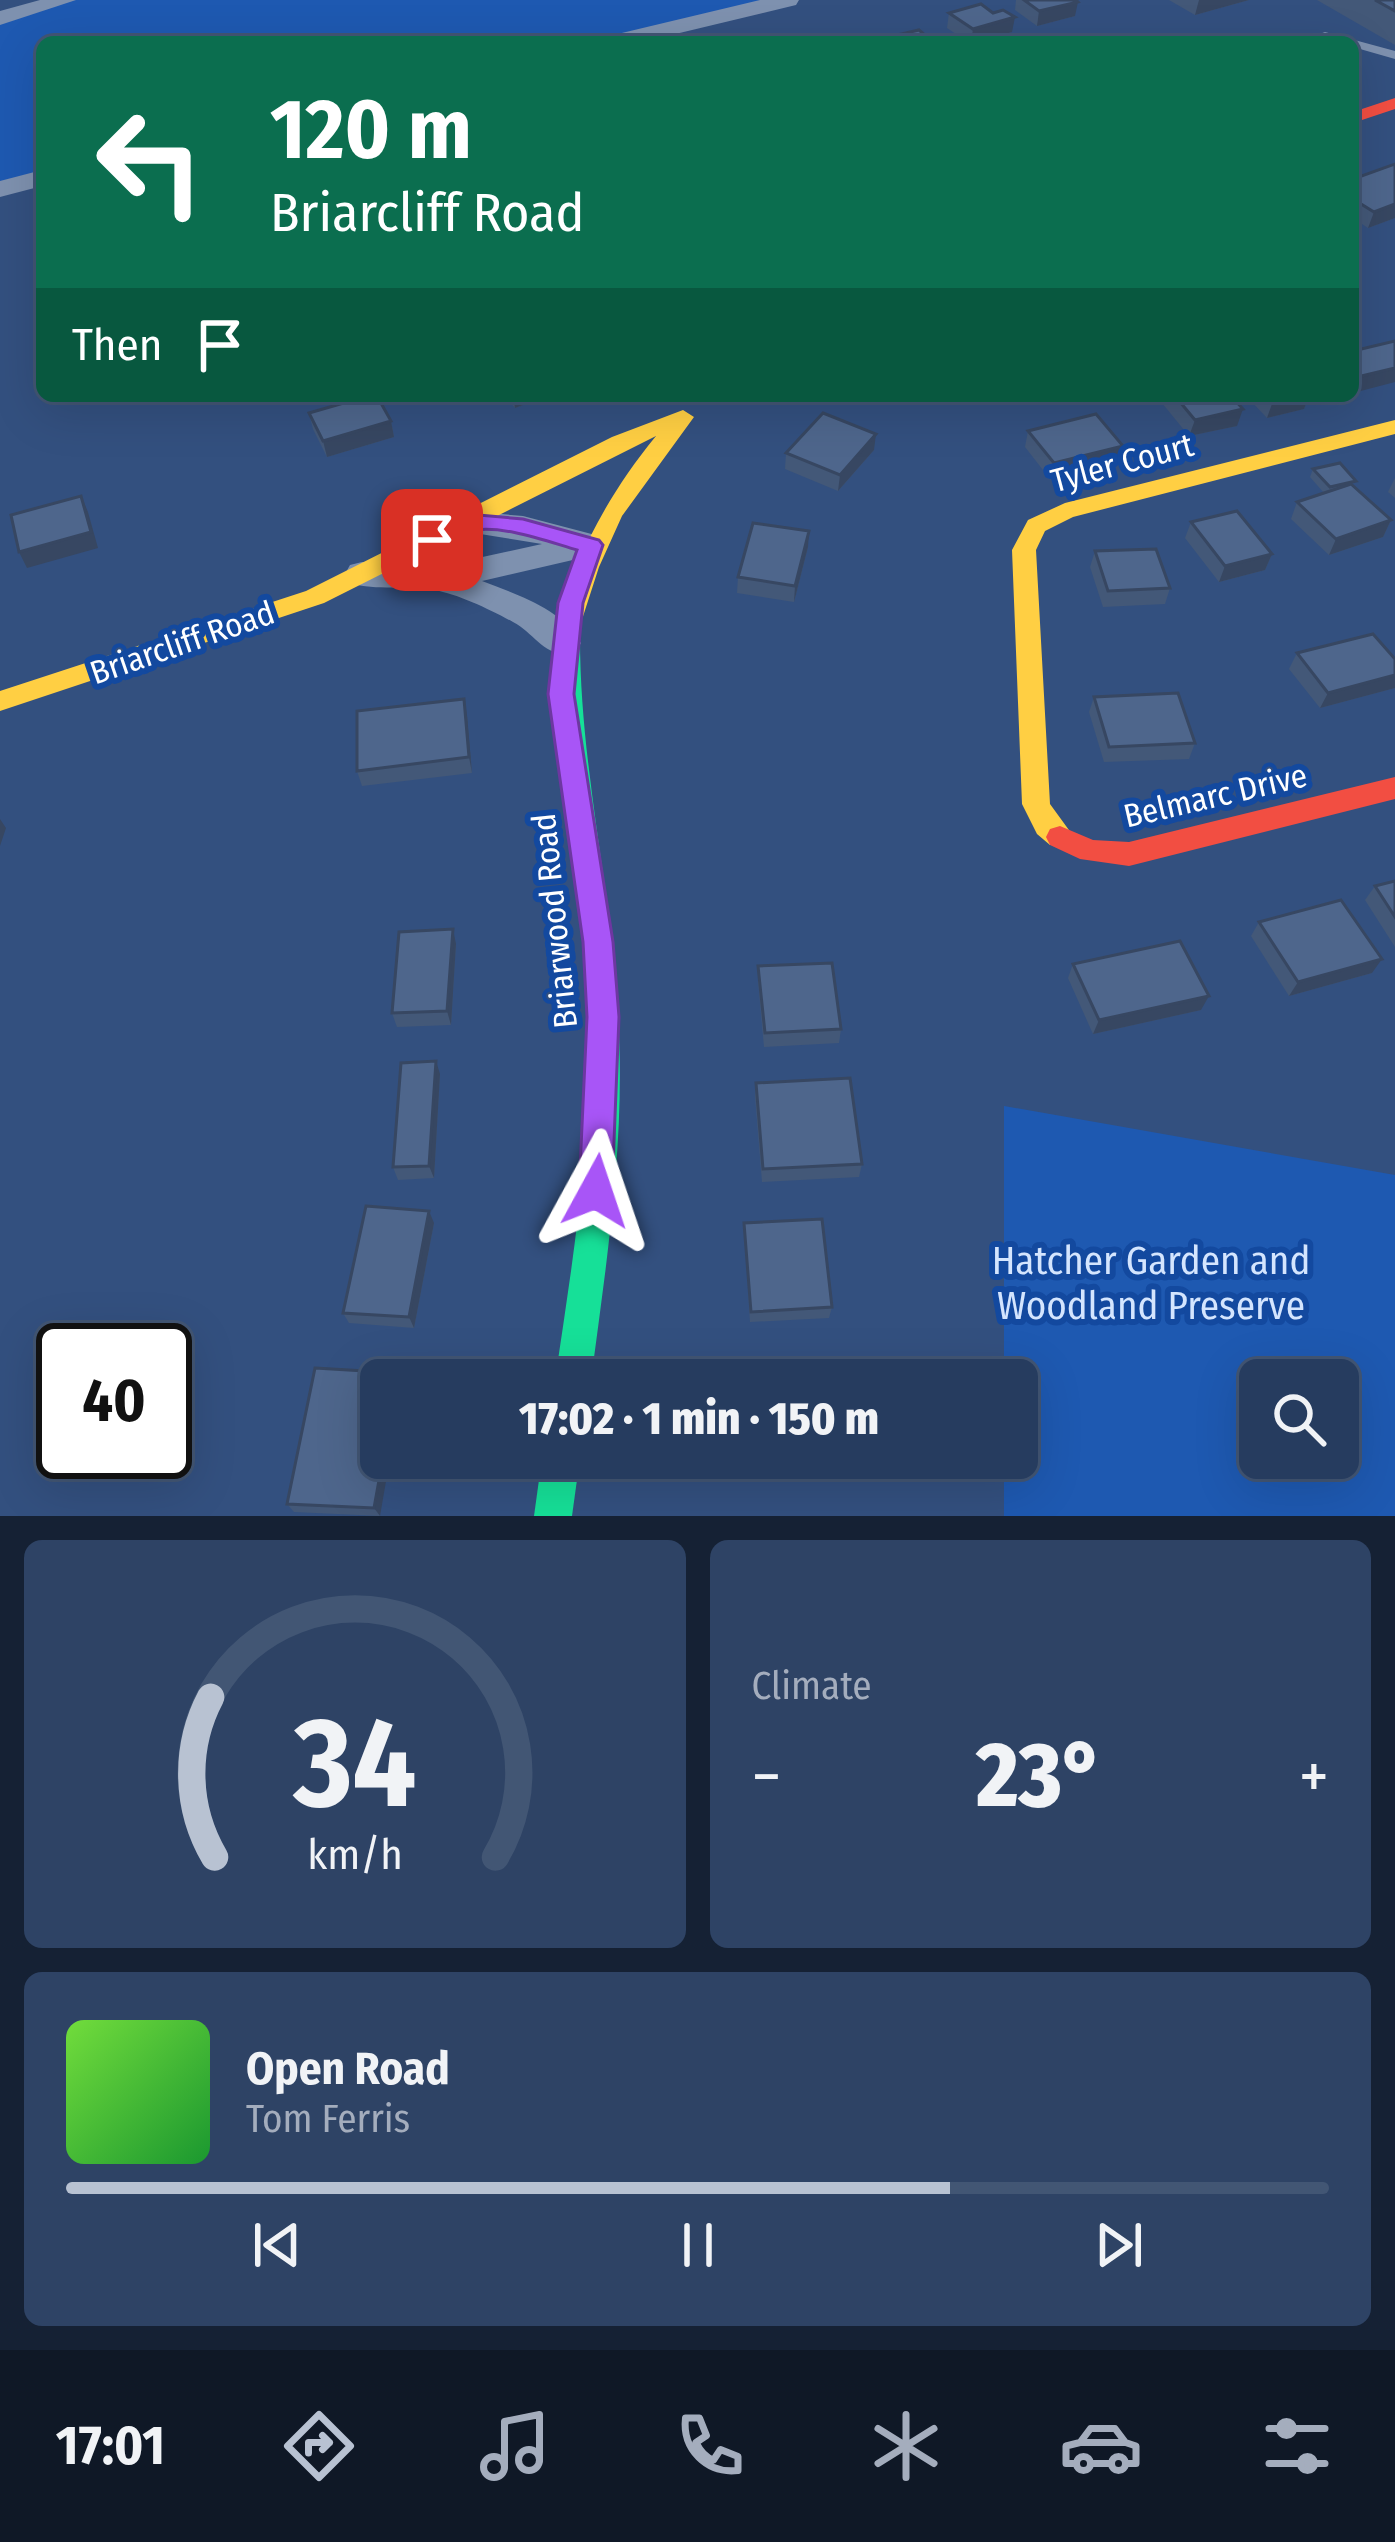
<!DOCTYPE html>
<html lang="en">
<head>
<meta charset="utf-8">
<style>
	body { margin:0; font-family:"Fira Sans Condensed",sans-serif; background:#2e4365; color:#f1f3f6; height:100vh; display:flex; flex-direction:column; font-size:45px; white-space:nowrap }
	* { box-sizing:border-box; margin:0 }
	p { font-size:39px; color:#a4adbd }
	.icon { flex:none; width:66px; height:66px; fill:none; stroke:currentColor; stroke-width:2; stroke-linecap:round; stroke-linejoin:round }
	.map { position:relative; height:1516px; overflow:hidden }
	.panel { display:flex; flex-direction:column; gap:24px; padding:24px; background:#152134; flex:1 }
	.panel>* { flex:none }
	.hud { position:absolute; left:36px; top:36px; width:1323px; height:366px; border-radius:18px; box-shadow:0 12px 48px #0002,0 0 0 3px #425674; background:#0b6e4f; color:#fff; overflow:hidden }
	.fabs { position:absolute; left:1239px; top:1359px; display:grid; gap:24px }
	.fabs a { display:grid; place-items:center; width:120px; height:120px; border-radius:18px; background:#263c5f; box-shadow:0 12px 48px #0002,0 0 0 3px #425674; font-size:60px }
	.speed { position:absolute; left:36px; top:1323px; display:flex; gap:24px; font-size:60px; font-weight:700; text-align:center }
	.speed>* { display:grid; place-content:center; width:156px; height:156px; border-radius:50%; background:#263c5f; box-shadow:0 12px 48px #0002,0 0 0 3px #425674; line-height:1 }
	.speed .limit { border:6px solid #111; border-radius:18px; background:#fff; color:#111 }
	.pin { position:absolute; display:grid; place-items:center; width:102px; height:102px; color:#fff; margin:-51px; border-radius:24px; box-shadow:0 6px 18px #0006 }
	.me { position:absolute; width:132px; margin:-66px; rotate:5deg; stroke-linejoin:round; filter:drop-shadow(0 0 9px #0008) }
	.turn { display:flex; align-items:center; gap:42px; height:252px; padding:0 36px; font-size:54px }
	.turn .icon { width:156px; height:156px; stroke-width:2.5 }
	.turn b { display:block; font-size:84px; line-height:102px }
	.then { display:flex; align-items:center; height:114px; padding:0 36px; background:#0003; gap:24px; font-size:45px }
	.big { font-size:90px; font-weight:800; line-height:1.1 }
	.panel .widget { flex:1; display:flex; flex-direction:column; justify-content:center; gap:18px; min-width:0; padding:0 42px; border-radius:18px; background:#2e4365 }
	.panel .dial { align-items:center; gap:0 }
	.dial svg { height:312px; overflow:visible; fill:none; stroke:#425674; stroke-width:7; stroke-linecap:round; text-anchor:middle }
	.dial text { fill:#f1f3f6; stroke:none }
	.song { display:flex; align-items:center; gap:36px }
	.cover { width:144px; height:144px; border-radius:18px; background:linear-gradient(135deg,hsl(100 70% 55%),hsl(130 70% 35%)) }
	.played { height:12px; border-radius:6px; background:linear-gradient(90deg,#b8c2d2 70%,#425674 70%) }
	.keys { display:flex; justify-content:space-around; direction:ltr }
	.heat { display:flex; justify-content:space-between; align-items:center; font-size:66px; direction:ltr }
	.panel .tiles { flex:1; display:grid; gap:24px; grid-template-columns:1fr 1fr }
	.widget:last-child { grid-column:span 2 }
	.trip { position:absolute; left:360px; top:1359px; width:678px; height:120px; border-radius:18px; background:#263c5f; box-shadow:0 12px 48px #0002,0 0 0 3px #425674; font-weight:800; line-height:120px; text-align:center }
	.dock { display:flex; height:192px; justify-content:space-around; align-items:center; background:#0f1826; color:#a4adbd }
	.dock .icon { width:84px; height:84px }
	.dock .active { color:#b8c2d2 }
	.dock b { font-size:54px; color:#f1f3f6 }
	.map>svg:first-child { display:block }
</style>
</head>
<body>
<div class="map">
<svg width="1395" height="1516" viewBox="0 0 1395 1516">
	<rect width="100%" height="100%" fill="#33507f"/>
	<!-- green -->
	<g fill="#1e59b1" fill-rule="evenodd">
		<polygon points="61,0 782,0 608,42 42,42 42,179 0,189 0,14"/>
		<path d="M1004,1106L1395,1175V1516H1004V1458H1017V1380H1004ZM1260,1380H1338V1458H1260Z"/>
	</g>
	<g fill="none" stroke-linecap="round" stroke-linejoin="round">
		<!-- lane -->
		<polygon fill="#7e91af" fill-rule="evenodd" points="1325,32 1395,51 1395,59 1353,47 1353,42 1298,42"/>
		<!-- street -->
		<g fill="#7e91af" fill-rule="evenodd">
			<polygon points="40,0 76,0 0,25 0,11"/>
			<polygon points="760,0 799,0 796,5 642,42 601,42 605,37"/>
			<polygon points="42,170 42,186 0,197 0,181"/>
			<path d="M467,511L523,516L603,537L608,545L603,553L482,581C518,595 561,608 581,643L576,652C546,661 536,634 513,622C491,610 458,594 434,590C406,585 377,591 350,583L345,574L350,565L362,562L441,566L542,544L455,530L450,522L455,514Z"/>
		</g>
		<!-- fast -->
		<g fill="#16e098" fill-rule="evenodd">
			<path d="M567,623L580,632C579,761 611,886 618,1015C626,1137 607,1259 591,1380H555C573,1259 593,1138 588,1015C582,887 552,761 554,632Z"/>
			<polygon points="542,1458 580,1458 572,1516 534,1516"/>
		</g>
		<!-- slow -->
		<g fill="#ffcf43" fill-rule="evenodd">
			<path d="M683,410L694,417L622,516L599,567L576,638L567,641L554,632C575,557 607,496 656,436L324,603L0,711V691L306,591L612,437Z"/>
			<polygon points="1395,420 1395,434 1073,517 1045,531 1036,550 1050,804 1074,837 1070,845 1050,845 1037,834 1022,804 1012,550 1028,520 1065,503"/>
		</g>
		<!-- jam -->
		<g fill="#f24e42" fill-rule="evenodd">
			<polygon points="1395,98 1395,109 1353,123 1353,112"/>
			<polygon points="1395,777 1395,799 1129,866 1080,859 1050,845 1046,837 1050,829 1060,826 1093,840 1129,842"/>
		</g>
	</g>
	<!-- wall -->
	<g fill="#435878">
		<polygon points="1016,0 1076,0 1075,16 1037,26 1015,10"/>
		<polygon points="1169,0 1249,0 1195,15"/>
		<polygon points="1317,0 1395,0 1395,45"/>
		<polygon points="949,13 1012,32 977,42 968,42 947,28"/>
		<polygon points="1395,164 1395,218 1368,228 1353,218 1353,179"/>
		<polygon points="505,396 546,396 515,408"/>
		<polygon points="907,396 932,396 920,404"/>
		<polygon points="1164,396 1231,396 1237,426 1189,436 1162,403"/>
		<polygon points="1246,396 1309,396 1304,409 1267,418"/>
		<polygon points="309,413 391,421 394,437 327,457 313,429"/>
		<polygon points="1028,431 1118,462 1050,479 1025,447"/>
		<polygon points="874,450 838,491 785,469 786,453"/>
		<polygon points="1313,469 1353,486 1391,520 1383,537 1329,555 1291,519 1297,502 1324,493 1310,477"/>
		<polygon points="1395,478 1395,498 1388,492"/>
		<polygon points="1191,522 1272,554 1265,570 1219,582 1185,538"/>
		<polygon points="808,547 794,602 737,593 738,577"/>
		<polygon points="1095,551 1170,588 1165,604 1103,607 1090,567"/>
		<polygon points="1297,653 1395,659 1395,688 1320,708 1289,669"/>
		<polygon points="1094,697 1195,743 1189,759 1104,762 1089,712"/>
		<polygon points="467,715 472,773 362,786 357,771"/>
		<polygon points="1395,881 1395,947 1365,900 1375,886"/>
		<polygon points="1259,922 1372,973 1289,996 1251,936"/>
		<polygon points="456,944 451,1025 397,1027 392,1013"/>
		<polygon points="1073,964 1201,1010 1093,1034 1068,978"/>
		<polygon points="758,966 841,1029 839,1043 764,1047 758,981"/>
		<polygon points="440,1074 434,1178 398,1180 393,1167"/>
		<polygon points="756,1083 862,1164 859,1177 762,1182 755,1096"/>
		<polygon points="434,1223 414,1328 349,1323 343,1313"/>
		<polygon points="744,1223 832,1307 829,1318 750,1322"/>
		<polygon points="315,1368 380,1516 294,1512 287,1504"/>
		<polygon points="731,1458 868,1458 869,1466 866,1475 732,1482"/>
	</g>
	<!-- shaded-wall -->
	<g fill="#374762">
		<polygon points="1199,0 1249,0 1195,15"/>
		<polygon points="1078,2 1075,16 1037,26 1039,11"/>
		<polygon points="1015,17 1012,32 977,42 971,42 973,29"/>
		<polygon points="1395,204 1395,218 1368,228 1374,212"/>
		<polygon points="1395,368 1395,382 1353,393 1353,378"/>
		<polygon points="513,396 546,396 515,408"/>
		<polygon points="1295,396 1309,396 1304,409 1267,418 1273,401"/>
		<polygon points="1243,409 1237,426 1189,436 1195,420"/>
		<polygon points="391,421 394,437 327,457 323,441"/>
		<polygon points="876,434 874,450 838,491 840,475"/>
		<polygon points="1123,446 1118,462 1050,479 1054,463"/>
		<polygon points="81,496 88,512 98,548 27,568 19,552"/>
		<polygon points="1391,520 1383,537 1329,555 1336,539"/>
		<polygon points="809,531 808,547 794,602 795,586"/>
		<polygon points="1272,554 1265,570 1219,582 1225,566"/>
		<polygon points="1395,675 1395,688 1320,708 1328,693"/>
		<polygon points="464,699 467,715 472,773 469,757"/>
		<polygon points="0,819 6,828 0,846"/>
		<polygon points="453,929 456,944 451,1025 447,1011"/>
		<polygon points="1382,959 1372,973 1289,996 1298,982"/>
		<polygon points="1209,996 1201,1010 1093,1034 1099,1020"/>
		<polygon points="436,1061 440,1074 434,1178 429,1166"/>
		<polygon points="429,1211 434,1223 414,1328 409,1317"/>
		<polygon points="383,1458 390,1458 380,1516 374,1508"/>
	</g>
	<!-- building -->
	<g fill="#4e668c" stroke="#374762" stroke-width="3">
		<polygon points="1024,0 1076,0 1078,2 1039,11"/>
		<polygon points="1375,0 1395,0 1395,11"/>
		<polygon points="981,4 993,13 1003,10 1015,17 973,29 949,13"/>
		<polygon points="919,30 933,42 884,42 880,39"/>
		<polygon points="855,38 860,42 836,42"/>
		<polygon points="1395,164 1395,204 1374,212 1353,199 1353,179"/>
		<polygon points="1395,341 1395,368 1353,378 1353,351"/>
		<polygon points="368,396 377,396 391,421 323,441 309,413"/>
		<polygon points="1175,396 1231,396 1243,409 1195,420"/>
		<polygon points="1267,396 1295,396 1273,401"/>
		<polygon points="823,413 876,434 840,475 786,453"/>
		<polygon points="1096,414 1123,446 1054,463 1028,431"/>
		<polygon points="1340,463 1356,481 1330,487 1313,469"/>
		<polygon points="1351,484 1391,520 1336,539 1297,502"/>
		<polygon points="81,496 91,532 19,552 11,515"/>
		<polygon points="1237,511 1272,554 1225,566 1191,522"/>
		<polygon points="753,523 809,531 795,586 738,577"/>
		<polygon points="1156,549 1170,588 1108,591 1095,551"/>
		<polygon points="1373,634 1395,659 1395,675 1328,693 1297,653"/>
		<polygon points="1178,693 1195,743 1109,747 1094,697"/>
		<polygon points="464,699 469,757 357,771 357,711"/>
		<polygon points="1395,881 1395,917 1375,886"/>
		<polygon points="1341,900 1382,959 1298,982 1259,922"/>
		<polygon points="453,929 447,1011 392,1013 399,932"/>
		<polygon points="1180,941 1209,996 1099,1020 1073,964"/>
		<polygon points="832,963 841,1029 765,1033 758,966"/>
		<polygon points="436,1061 429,1166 393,1167 401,1063"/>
		<polygon points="850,1078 862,1164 763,1169 756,1083"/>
		<polygon points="366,1206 429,1211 409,1317 343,1313"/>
		<polygon points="822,1219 832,1307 751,1312 744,1223"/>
		<polygon points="315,1368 398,1373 397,1380 381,1380 381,1458 383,1458 374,1508 287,1504"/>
		<polygon points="858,1368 859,1380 727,1380 727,1375"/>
		<polygon points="732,1458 868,1458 869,1466 733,1474"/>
	</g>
	<!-- route -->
	<path fill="#a855f7" stroke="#6d37a1" stroke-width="3" d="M467,514L523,519L599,540L603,545L583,603L574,694L613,942L619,1017L612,1191L607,1203L596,1208L584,1203L579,1191L587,1017L583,942L548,694L558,603L577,550C546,541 502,524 469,531C452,535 443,550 424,545V534Z"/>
	<g text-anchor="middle" stroke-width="12" stroke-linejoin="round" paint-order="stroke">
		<!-- street labels -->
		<g font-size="33" fill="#fff" stroke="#13499f">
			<text transform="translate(1122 462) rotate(-15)" y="12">Tyler Court</text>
			<text transform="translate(182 642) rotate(-19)" y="12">Briarcliff Road</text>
			<text transform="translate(1215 795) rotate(-13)" y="12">Belmarc Drive</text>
			<text transform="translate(554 921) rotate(-96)" y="12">Briarwood Road</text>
		</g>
		<!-- near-park labels -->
		<g font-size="39" fill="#d4e5fe" stroke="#13499f">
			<text x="1151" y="1274">Hatcher Garden and<tspan x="1151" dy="45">Woodland Preserve</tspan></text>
		</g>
	</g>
</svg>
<div class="fabs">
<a><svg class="icon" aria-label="search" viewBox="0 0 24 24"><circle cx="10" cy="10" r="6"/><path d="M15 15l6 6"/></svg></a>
</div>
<div class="speed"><div class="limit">40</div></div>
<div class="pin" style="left:432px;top:540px;background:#d93025"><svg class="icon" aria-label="arrive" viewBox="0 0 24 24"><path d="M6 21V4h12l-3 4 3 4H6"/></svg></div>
<svg class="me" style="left:596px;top:1191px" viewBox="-20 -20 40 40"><path d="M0-17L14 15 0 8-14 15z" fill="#a855f7" stroke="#fff" stroke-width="4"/></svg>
<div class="trip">17:02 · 1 min · 150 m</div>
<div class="hud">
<div class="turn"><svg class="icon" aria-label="left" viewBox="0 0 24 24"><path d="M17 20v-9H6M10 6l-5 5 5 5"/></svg><div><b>120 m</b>Briarcliff Road</div></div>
<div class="then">Then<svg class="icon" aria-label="arrive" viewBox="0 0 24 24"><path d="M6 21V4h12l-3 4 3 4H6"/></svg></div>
</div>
</div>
<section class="panel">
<div class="tiles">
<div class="widget dial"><svg viewBox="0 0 100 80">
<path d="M14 69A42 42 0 1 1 86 69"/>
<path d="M14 69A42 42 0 0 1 13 28" stroke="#b8c2d2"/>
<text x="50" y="56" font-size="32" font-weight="700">34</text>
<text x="50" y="72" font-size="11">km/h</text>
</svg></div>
<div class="widget"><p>Climate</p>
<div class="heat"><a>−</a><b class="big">23°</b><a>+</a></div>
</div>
<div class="widget">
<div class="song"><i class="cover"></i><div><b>Open Road</b><p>Tom Ferris</p></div></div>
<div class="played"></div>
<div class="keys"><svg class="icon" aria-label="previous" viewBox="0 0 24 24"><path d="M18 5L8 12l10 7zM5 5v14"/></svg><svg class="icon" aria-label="pause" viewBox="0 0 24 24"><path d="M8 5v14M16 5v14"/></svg><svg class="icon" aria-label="next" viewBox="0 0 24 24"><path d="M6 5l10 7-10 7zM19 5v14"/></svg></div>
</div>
</div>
</section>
<nav class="dock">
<b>17:01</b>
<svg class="icon active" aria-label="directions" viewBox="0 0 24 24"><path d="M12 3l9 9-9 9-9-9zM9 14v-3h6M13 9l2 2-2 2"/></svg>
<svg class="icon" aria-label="music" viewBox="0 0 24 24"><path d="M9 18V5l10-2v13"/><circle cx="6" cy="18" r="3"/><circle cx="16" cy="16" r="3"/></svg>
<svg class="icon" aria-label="phone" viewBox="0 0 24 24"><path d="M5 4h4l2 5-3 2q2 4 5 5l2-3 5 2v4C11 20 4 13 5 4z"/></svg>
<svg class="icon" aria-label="climate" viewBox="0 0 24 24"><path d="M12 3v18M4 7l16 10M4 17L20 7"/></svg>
<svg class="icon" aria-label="car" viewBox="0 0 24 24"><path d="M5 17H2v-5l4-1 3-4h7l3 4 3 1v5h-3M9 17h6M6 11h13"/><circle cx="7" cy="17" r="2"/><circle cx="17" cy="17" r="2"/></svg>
<svg class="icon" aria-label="filters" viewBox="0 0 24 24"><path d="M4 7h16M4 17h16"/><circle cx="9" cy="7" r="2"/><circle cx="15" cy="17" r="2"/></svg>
</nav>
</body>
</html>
